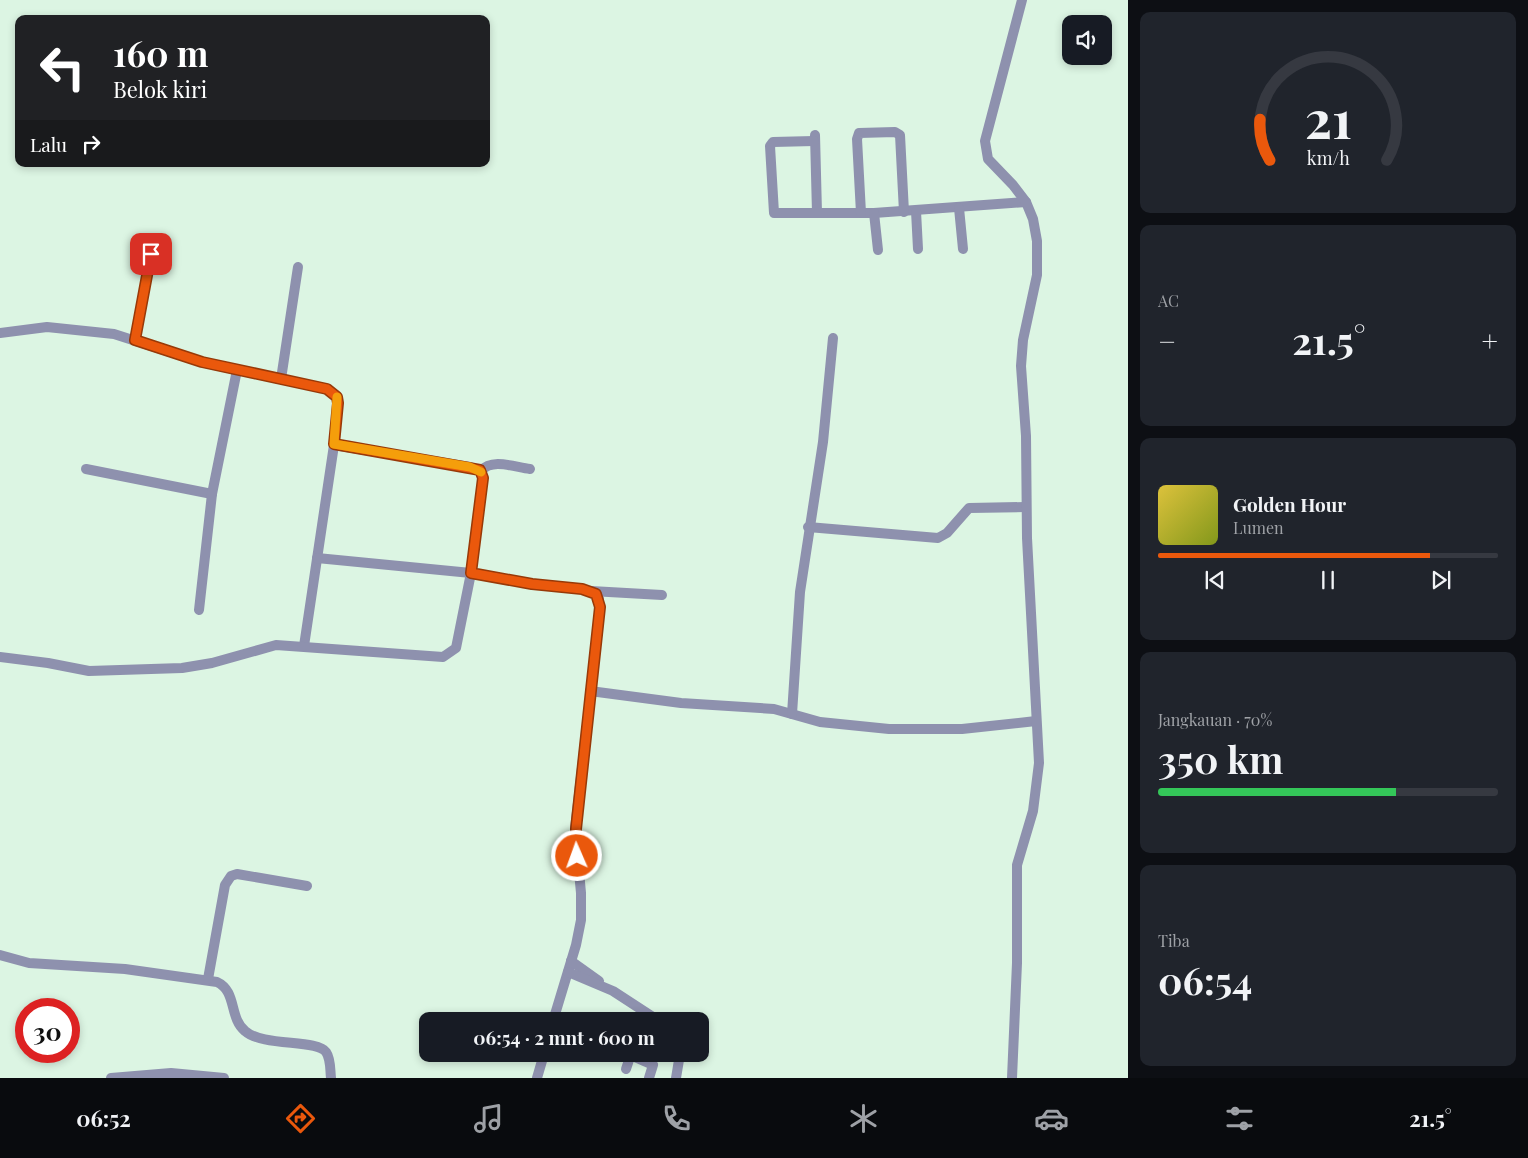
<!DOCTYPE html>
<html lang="id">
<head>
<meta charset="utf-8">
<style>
	body { margin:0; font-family:"Playfair Display",serif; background:#20242c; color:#f1f3f6; height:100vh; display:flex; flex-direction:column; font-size:19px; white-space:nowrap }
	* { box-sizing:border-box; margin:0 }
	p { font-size:16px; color:#9ea1a6 }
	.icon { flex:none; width:28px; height:28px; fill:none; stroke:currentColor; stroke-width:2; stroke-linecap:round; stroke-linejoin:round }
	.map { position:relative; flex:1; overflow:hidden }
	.side { display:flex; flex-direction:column; gap:12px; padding:12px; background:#0d0f14; width:400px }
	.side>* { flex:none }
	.guide { position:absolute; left:15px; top:15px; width:475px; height:152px; border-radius:10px; box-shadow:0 2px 8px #0003; background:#202124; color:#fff; overflow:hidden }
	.fabs { position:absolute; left:1062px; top:15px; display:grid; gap:10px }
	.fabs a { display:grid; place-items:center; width:50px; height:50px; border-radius:10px; background:#171b24; box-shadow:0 2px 8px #0003; font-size:25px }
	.speed { position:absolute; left:15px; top:998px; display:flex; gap:10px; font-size:25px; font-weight:700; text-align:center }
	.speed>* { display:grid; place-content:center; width:65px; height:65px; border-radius:50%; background:#171b24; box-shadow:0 2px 8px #0003; line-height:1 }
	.speed .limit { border:8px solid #d22; background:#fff; color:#111 }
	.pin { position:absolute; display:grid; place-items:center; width:42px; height:42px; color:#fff; margin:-21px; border-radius:10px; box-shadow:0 2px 8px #0006 }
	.me { position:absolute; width:55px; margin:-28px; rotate:358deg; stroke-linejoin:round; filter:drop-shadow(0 0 4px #0008) }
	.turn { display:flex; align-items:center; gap:18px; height:105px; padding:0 15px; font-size:22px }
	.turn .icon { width:65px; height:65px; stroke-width:2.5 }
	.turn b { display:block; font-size:35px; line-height:42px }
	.then { display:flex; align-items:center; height:48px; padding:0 15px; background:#0003; gap:10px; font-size:19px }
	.big { font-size:38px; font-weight:700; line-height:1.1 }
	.side .card { flex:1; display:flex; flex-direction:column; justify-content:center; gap:8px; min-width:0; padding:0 18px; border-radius:10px; background:#20242c }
	.side .dial { align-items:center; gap:0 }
	.dial svg { height:130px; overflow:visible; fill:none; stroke:#363941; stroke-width:7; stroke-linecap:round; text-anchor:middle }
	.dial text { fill:#f1f3f6; stroke:none }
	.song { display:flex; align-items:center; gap:15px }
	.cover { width:60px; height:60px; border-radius:8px; background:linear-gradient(135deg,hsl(50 70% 55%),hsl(70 70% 35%)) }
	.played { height:5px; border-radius:2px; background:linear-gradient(90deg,#ea580c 80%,#363941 80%) }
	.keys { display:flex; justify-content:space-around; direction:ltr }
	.heat { display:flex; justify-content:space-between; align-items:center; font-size:28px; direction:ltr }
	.charge { height:8px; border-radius:4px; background:linear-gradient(90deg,#34c759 70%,#363941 0) }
	.trip { position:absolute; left:419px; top:1012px; width:290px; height:50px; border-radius:10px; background:#171b24; box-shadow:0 2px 8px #0003; font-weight:700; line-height:50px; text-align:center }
	.tab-bar { display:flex; height:80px; justify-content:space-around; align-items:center; background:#090b0e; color:#9ea1a6 }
	.tab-bar .icon { width:35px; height:35px }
	.tab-bar .active { color:#ea580c }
	.tab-bar b { font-size:22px; color:#f1f3f6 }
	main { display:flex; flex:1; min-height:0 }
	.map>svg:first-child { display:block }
</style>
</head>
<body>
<main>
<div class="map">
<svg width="1128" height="1078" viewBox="0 0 1128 1078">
	<rect width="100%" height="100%" fill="#dcf5e3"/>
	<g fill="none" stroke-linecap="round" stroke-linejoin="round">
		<!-- street -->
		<g stroke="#8e91ae" stroke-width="10">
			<polyline points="815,135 817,213"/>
			<polyline points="814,141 773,142 770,146 774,213 874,213 1026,202"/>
			<polyline points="959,208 963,249"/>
			<polyline points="916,211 918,249"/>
			<polyline points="861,213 857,139 859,133 895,132 900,135 904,212"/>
			<polyline points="874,213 878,250"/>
			<polyline points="0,333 47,327 114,334 201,362 327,389 337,397 338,403 334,445 470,467 481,471 483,478 471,573 533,584 581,589 596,594 599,599 599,620 575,829 581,893 581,920 576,945 553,1021"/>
			<polyline points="135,340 151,254"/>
			<polyline points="281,379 298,267"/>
			<polyline points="86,469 212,494"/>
			<path d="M481,471C492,458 514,467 530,469"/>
			<polyline points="808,527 938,538 947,533 969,508 1025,507"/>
			<polyline points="591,591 662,595"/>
			<polyline points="199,610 212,494 237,370"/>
			<polyline points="304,646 334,445"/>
			<polyline points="0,657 48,663 89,671 182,668 212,663 276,645 443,657 456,648 471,573 317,558"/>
			<polyline points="590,691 681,703 774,709 820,722 889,729 962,729 1036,721"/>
			<polyline points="792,714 800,592 823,442 833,338"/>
			<path d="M0,955L29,963L125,969L217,982C237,991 229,1018 245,1031C263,1047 317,1039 326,1052C331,1059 330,1070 331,1078"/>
			<polyline points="571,961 599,981"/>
			<polyline points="568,972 613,991 659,1021"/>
			<polyline points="208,979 225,885 231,876 237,874 307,886"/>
			<polyline points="630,1055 653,1065 649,1078"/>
			<polyline points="626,1069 631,1054"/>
			<polyline points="111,1078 171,1073 224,1078"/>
			<polyline points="537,1078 544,1054"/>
			<polyline points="676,1078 680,1054"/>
			<polyline points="1012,1078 1017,963 1017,865 1033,811 1039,763 1027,538 1026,436 1021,366 1023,340 1037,275 1037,241 1033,219 1026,202 1013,185 988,159 985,141 1022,0"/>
		</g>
	</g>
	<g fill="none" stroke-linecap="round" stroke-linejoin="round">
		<!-- route casing -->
		<g stroke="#983908" stroke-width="12">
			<polyline id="route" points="151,254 135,340 202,362 327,389 337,397 338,403 334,444 480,470 483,478 471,573 532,584 582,589 596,594 600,607 576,829 577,856"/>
		</g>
		<!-- route -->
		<use href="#route" stroke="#ea580c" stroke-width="9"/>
		<!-- slow -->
		<polyline stroke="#f59e0b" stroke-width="9" points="337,397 334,444 470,467 481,472"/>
	</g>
</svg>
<div class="fabs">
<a><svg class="icon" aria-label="sound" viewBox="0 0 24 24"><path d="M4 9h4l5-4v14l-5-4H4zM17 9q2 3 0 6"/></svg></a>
</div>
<div class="speed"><div class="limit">30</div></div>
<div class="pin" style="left:151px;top:254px;background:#d93025"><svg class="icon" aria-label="arrive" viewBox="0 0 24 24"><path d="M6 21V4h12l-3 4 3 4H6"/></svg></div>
<svg class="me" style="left:577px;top:856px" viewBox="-20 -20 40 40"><circle r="17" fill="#ea580c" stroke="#fff" stroke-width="3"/><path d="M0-11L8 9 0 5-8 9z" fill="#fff"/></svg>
<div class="trip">06:54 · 2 mnt · 600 m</div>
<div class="guide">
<div class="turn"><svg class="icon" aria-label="left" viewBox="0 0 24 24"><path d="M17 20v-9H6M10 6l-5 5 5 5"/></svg><div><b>160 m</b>Belok kiri</div></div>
<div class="then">Lalu<svg class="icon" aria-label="right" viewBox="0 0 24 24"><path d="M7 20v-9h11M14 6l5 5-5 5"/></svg></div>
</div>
</div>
<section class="side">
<div class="card dial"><svg viewBox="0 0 100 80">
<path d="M14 69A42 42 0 1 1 86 69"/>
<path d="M14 69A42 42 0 0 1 8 44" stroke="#ea580c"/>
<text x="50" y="56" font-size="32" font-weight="700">21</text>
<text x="50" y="72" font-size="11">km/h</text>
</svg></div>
<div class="card"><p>AC</p>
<div class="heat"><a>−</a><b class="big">21.5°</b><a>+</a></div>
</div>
<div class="card">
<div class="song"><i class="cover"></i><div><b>Golden Hour</b><p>Lumen</p></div></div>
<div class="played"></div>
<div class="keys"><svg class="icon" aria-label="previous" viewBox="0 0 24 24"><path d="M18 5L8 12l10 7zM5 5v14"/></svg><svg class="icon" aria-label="pause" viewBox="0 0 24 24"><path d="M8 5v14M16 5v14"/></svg><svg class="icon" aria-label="next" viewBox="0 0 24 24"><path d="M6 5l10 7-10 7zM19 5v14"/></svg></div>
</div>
<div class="card"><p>Jangkauan · 70%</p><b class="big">350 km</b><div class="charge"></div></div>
<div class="card"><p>Tiba</p><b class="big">06:54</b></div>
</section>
</main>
<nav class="tab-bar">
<b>06:52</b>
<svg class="icon active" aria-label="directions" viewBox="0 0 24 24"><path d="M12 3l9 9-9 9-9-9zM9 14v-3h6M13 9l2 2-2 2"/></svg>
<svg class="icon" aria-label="music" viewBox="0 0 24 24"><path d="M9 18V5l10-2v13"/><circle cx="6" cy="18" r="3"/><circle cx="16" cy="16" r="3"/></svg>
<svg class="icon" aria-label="phone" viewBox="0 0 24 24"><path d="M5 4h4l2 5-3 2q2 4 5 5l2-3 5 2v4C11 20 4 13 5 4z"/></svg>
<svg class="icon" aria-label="climate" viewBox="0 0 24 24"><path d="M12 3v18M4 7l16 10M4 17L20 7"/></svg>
<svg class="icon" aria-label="car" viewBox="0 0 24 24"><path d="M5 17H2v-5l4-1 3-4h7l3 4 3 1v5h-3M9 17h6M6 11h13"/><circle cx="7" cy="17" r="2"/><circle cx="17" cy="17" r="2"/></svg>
<svg class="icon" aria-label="filters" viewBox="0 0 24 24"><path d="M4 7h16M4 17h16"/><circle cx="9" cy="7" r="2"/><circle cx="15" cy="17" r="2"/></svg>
<b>21.5°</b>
</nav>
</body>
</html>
